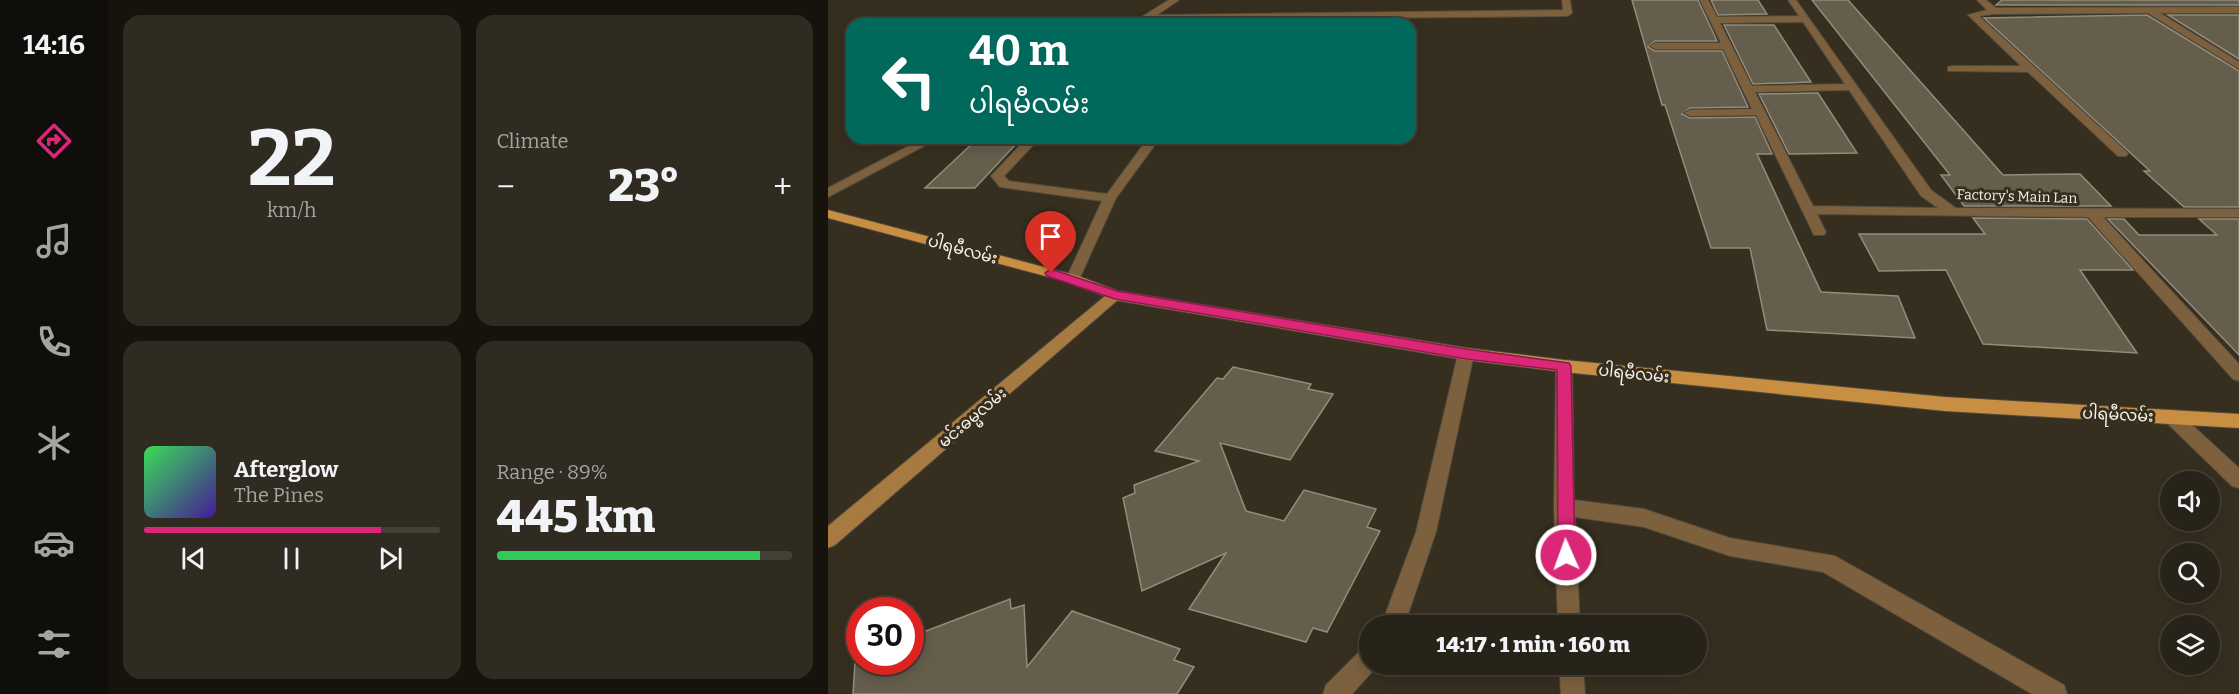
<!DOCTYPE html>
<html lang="en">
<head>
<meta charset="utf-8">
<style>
	body { margin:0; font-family:Bitter,"Noto Sans Myanmar",serif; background:#302b21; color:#f1f3f6; height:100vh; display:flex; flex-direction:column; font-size:22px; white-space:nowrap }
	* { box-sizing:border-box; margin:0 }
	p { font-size:20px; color:#a5a4a2 }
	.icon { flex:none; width:33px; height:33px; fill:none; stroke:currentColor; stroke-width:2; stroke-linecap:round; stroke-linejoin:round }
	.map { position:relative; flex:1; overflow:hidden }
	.drawer { display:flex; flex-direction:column; gap:15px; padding:15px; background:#16130d; width:720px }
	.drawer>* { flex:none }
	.top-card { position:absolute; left:18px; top:18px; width:570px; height:126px; border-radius:18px; box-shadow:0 3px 15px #0003,0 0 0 2px #444037; background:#00695c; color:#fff; overflow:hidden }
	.controls { position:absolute; left:1332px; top:471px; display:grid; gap:12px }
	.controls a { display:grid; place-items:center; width:60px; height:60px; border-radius:50%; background:#282318; box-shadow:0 3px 15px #0003,0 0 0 2px #444037; font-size:30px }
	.speed { position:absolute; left:18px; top:597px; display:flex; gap:12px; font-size:30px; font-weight:700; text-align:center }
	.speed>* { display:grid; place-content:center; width:78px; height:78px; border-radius:50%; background:#282318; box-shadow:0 3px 15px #0003,0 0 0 2px #444037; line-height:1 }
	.speed .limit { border:9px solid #d22; background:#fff; color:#111 }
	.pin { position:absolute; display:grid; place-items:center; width:51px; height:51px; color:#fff; margin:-62px -26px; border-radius:50% 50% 50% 0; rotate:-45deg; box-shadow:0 0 6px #0007 }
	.pin .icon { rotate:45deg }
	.me { position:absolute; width:66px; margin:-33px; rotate:358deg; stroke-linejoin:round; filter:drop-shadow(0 0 4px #0008) }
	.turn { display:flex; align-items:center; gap:21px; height:126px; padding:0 24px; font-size:27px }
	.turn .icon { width:78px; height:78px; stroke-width:2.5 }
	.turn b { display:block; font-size:42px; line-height:51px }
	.big { font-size:45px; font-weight:800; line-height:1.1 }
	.drawer .tile { flex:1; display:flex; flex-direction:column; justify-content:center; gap:9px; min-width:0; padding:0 21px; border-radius:18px; background:#302b21 }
	.drawer .dial { align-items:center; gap:0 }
	.dial b { font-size:78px; line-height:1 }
	.song { display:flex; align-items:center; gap:18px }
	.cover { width:72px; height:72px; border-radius:9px; background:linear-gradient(135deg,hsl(130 70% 55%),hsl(260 70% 35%)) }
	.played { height:6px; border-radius:3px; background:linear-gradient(90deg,#db2777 80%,#444037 80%) }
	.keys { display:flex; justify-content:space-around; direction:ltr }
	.heat { display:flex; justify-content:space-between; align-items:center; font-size:33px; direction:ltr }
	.charge { height:9px; border-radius:4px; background:linear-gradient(90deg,#34c759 89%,#444037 0) }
	.drawer .tiles { flex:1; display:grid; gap:15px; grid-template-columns:repeat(2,1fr) }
	.trip { position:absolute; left:531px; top:615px; width:348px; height:60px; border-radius:30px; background:#282318; box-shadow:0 3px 15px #0003,0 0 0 2px #444037; font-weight:800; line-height:60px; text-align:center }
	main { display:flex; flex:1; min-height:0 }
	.tabs { display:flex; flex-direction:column; width:108px; justify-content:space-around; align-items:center; background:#100e0a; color:#a5a4a2 }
	.tabs .icon { width:42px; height:42px }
	.tabs .on { color:#db2777 }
	.tabs b { font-size:27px; color:#f1f3f6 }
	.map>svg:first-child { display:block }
</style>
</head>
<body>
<main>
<nav class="tabs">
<b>14:16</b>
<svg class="icon on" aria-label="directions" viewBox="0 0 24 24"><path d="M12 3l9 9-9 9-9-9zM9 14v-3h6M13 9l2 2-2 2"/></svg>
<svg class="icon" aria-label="music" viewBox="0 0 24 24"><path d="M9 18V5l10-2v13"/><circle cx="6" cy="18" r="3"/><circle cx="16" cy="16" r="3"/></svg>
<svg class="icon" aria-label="phone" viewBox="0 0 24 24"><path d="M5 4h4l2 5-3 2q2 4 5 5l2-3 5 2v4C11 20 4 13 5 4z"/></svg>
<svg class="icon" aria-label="climate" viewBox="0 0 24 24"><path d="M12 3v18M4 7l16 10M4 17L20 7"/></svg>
<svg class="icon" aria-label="car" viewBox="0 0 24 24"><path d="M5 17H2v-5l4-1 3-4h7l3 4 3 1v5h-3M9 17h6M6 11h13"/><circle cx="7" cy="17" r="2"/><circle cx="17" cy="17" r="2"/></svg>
<svg class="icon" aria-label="filters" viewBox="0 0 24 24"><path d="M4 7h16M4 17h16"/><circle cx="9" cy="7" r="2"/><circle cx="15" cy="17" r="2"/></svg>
</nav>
<section class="drawer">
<div class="tiles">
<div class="tile dial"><b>22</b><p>km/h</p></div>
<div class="tile"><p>Climate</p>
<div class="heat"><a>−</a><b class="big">23°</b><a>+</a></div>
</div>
<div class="tile">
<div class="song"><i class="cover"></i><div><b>Afterglow</b><p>The Pines</p></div></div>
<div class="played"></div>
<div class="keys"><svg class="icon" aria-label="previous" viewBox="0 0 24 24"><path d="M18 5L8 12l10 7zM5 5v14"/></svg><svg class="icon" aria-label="pause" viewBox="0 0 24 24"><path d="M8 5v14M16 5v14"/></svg><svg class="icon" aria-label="next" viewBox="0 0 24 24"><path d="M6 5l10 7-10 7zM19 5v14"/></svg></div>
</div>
<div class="tile"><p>Range · 89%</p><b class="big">445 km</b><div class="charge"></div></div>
</div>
</section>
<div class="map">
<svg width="1411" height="694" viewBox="0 0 1411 694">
	<rect width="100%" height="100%" fill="#362f20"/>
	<!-- building -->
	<g fill="#655e4d" stroke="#948c7a" stroke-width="1.5">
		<polygon points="804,0 870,0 889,41 827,41 820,47 827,51 894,51 920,107 862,108 854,114 862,118 927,117 944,154 929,154 993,292 1070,296 1087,338 939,330 922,248 883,248 837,105 834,105"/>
		<polygon points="883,0 930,0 939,14 890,15"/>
		<polygon points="984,0 1020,0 1175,175 1252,174 1283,206 1136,206 1113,175 1122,175"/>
		<polygon points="1174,0 1411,0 1411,5 1168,5"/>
		<polygon points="1319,15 1411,71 1411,207 1356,207 1316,171 1322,171 1156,18"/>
		<polygon points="1340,15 1411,15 1411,59"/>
		<polygon points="896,25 946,25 983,82 925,84"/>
		<polygon points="990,93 1029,153 961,154 931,94"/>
		<polygon points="146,142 190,142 147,188 97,188"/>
		<polygon points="1145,218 1259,219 1305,270 1252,270 1309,353 1155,344 1118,270 1051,271 1031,234 1157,234"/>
		<polygon points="1280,219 1296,219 1311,235 1389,235 1371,219 1411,219 1411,355"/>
		<polygon points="405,367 483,384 480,389 505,394 462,460 392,443 418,511 456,521 476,490 548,509 539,527 552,531 499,632 485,628 478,642 361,609 398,553 314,591 295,498 307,493 306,485 371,461 327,451 389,378 395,379"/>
		<polygon points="182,599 183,609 196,605 199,667 244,611 352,649 346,660 366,667 349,694 25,694 27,662 82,662 82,637"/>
	</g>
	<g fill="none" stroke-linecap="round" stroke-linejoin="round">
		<!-- service casing -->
		<g stroke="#514a3c" stroke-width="2">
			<g id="service">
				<path d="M872,0H880L889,17L971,16L960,0H968L1103,190L1128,208L1411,209V217H1275L1411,364V381L1405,379L1260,217L989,214L998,232L996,235H986L928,115L862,116L856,113L862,110L924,109L895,49H827L822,46L827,43H893ZM975,22L1017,84L924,86L892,23ZM1021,90L1093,196L1110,208L985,206L927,92Z"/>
				<polygon points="1149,0 1158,0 1168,8 1411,7 1411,13 1332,13 1411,62 1411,69 1320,13 1166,14 1151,16 1300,153 1298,156 1290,156 1200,72 1120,71 1120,67 1124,66 1193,66 1140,15 1159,10"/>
				<polygon points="199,138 212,138 176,176 181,181 279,194 320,138 332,138 288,198 250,282 240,282 238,279 274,201 172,187 163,176"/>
				<polygon points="1344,410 1350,412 1411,468 1411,488 1404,486 1338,422 1335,417 1338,412"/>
			</g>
		</g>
		<!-- minor casing -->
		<g stroke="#514a3c" stroke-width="2">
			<g id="minor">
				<polygon points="341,0 351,0 329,15 735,10 734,0 742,0 744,13 740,16 315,20 315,16"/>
				<polygon points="96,138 111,138 0,197 0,188"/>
				<polygon points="638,348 644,350 646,354 608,532 576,626 553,626 588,532 630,354 632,350"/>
				<polygon points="736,360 742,362 744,366 746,500 816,509 902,538 1007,556 1236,685 1239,694 1204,694 995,572 902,556 816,527 747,517 752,626 730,626 726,507 728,366 730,362"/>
				<polygon points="542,646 542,664 551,664 524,694 495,694 498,685 534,649"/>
				<polygon points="731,664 755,664 757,694 733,694"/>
			</g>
		</g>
		<!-- secondary casing -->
		<g stroke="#514a3c" stroke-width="2">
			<polygon id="secondary" points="287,290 295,295 292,298 7,545 0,548 0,526 282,292"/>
		</g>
		<!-- primary casing -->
		<g stroke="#514a3c" stroke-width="2">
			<polygon id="primary" points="0,210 250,276 290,291 638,348 736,360 1117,397 1411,414 1411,428 1117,411 736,372 638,360 287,300 240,282 0,218"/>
		</g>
		<!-- service -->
		<use href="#service" fill="#7d603e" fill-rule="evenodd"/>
		<!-- minor -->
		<use href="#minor" fill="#7d603e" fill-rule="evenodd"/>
		<!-- secondary -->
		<use href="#secondary" fill="#a77a42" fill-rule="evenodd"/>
		<!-- primary -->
		<use href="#primary" fill="#c88e42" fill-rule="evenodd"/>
	</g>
	<!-- route -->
	<polygon fill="#db2777" stroke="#8e194d" stroke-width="1.5" points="223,269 289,291 638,349 741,363 743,366 747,555 745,560 738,562 732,560 730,555 729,370 638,359 287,299 219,276 217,273"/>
	<g text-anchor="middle" stroke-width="6" stroke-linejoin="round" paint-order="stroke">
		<!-- far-street labels -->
		<g font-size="14" fill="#f7f3e9" stroke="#362f20">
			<text transform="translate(1189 196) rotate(2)" y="5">Factory's Main Lan</text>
		</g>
		<!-- street labels -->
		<g font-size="16" fill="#f7f3e9" stroke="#362f20">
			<text transform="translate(135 249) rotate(15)" y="6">ပါရမီလမ်း</text>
			<text transform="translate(806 373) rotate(6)" y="6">ပါရမီလမ်း</text>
			<text transform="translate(1290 414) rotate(3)" y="6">ပါရမီလမ်း</text>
			<text transform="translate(144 417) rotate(-40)" y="6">မင်းဓမ္မလမ်း</text>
		</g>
	</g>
</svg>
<div class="controls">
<a><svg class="icon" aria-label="sound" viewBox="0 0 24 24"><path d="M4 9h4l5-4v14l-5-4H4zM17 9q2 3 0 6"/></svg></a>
<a><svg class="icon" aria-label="search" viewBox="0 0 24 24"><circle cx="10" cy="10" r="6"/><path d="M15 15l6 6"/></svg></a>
<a><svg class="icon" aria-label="layers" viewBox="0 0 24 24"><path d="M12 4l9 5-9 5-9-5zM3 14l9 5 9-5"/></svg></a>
</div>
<div class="speed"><div class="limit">30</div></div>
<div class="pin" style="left:223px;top:273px;background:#d93025"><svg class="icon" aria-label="arrive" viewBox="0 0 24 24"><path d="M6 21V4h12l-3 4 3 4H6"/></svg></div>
<svg class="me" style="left:738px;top:555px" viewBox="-20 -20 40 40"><circle r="17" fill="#db2777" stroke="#fff" stroke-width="3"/><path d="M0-11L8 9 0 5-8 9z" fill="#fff"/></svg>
<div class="trip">14:17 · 1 min · 160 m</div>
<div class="top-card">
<div class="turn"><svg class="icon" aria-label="left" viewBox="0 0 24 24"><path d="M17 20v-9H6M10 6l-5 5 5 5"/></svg><div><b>40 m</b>ပါရမီလမ်း</div></div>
</div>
</div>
</main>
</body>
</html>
